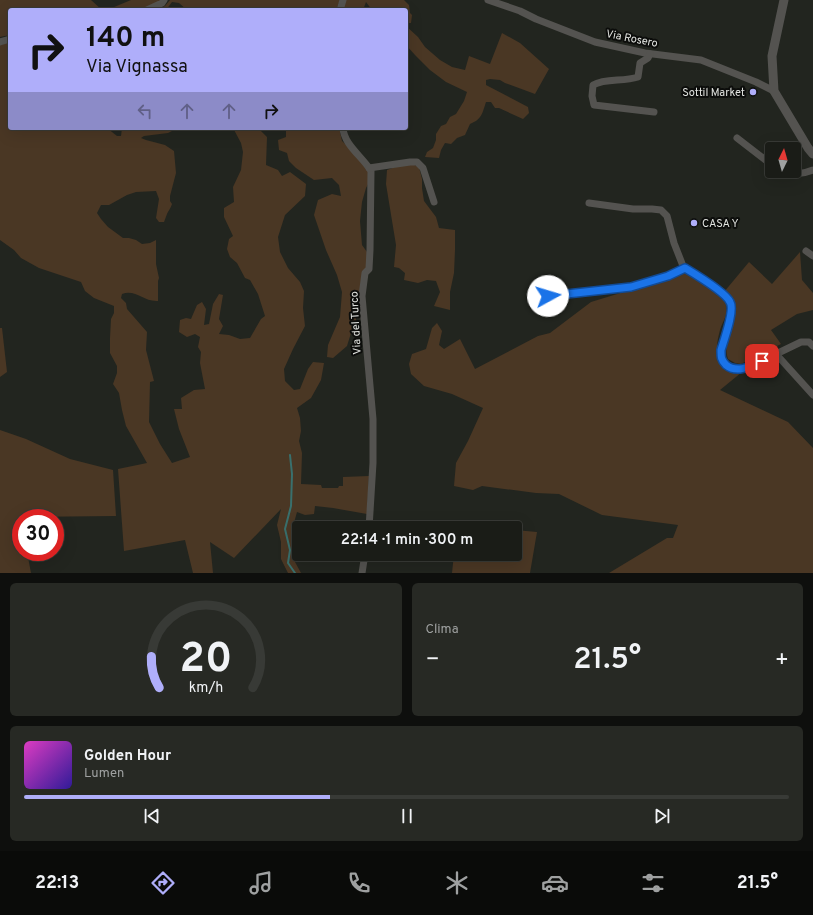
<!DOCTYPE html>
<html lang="it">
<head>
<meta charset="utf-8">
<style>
	body { margin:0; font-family:Overpass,sans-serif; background:#272924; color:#f1f3f6; height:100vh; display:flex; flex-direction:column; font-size:15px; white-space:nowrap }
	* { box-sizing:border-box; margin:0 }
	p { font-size:13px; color:#9fa1a1 }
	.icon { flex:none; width:22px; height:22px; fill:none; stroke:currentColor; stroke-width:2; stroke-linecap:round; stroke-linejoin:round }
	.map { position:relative; height:573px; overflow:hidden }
	.details { display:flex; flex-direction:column; gap:10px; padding:10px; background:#0e0f0d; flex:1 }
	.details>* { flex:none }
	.banner { position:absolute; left:8px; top:8px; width:400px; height:122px; border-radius:4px; box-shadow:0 4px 16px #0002,0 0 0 1px #383a36; background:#afaefa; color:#111; overflow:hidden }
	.needle { width:26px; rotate:5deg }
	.buttons { position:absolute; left:765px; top:142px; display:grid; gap:8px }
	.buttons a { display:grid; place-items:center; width:36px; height:36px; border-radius:4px; background:#1a1c17; box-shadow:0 4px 16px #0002,0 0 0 1px #383a36; font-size:20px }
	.speed { position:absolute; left:12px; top:509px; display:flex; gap:8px; font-size:20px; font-weight:700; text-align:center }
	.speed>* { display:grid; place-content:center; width:52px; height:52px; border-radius:50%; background:#1a1c17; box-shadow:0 4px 16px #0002,0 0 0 1px #383a36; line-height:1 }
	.speed .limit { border:6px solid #d22; background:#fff; color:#111 }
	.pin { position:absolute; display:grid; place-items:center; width:34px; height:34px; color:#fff; margin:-17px; border-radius:8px; box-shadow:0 2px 6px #0006 }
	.me { position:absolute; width:44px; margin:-22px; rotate:84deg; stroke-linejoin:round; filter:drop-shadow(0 0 3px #0008) }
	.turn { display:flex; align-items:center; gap:14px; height:84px; padding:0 12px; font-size:18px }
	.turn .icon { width:52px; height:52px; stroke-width:2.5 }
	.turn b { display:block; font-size:28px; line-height:34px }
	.lanes { display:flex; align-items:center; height:38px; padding:0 12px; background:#0003; justify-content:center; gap:20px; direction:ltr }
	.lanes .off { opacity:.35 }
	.big { font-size:30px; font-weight:600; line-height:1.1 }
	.details .widget { flex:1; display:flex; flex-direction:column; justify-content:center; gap:6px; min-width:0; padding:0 14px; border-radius:6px; background:#272924 }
	.details .dial { align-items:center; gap:0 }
	.dial svg { height:104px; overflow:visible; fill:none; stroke:#383a36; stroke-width:7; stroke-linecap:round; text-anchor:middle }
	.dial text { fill:#f1f3f6; stroke:none }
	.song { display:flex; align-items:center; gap:12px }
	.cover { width:48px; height:48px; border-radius:6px; background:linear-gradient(135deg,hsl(310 70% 55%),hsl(250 70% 35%)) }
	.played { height:4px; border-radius:2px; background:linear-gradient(90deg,#afaefa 40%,#383a36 40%) }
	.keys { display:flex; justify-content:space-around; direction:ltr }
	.heat { display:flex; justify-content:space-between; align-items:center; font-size:22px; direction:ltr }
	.details .tiles { flex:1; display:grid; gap:10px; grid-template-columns:1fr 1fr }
	.widget:last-child { grid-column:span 2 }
	.trip { position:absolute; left:292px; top:521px; width:230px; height:40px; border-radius:4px; background:#1a1c17; box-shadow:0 4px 16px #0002,0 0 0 1px #383a36; font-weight:600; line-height:40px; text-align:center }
	.tabs { display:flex; height:64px; justify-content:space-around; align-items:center; background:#0a0b09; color:#9fa1a1 }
	.tabs .icon { width:28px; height:28px }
	.tabs .selected { color:#afaefa }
	.tabs b { font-size:18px; color:#f1f3f6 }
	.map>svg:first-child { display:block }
</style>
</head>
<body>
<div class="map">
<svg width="813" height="573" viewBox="0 0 813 573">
	<rect width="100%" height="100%" fill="#22251f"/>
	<!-- green -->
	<g fill="#4a3724">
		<polygon points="0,0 91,0 102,10 10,10 10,35 0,37"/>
		<polygon points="131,0 162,0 146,9 141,10 107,10"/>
		<polygon points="170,0 340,0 336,10 187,10 179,3 172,2 166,10 157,10 165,6"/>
		<polygon points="345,0 404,0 409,5 410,13 412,15 411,23 406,23 406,10 372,10 366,2 363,10 342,10"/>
		<path d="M406,26L418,37L425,47L440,60L452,67L465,70L469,56L490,64L502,33L520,43L549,69L535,94L505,83L500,80L490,79L486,80V85L528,107L529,113L523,119L499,108H495L491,102H486C482,114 482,119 470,124L465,135L457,138L451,144L445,143L441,150L439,158L425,157L427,152L433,148L436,140V134L441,126L446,124L450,117L456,114L464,101L467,92L446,82L430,70L415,55L406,45Z"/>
		<path d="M10,42V128H107L117,136H121L122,128H206L205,129L172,131L168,133L144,136L141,138L146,140L165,145L174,151L176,173L170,196V201L172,204C171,208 168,211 167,214C166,217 165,219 164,222H159L156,218L159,199L156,191L136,192L127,195L109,205H101L97,213L101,219L108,227L123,238H129L136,240L142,244L150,243L156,240V264L159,278L158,281V301C143,302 136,289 122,294L121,298L126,303L127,309L147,332L146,350L154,381L150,382L149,422L160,444L172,463L190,457L179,429L174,409H182L181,398L194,390L205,389L200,363L201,352L198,347L200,337L195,334L187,337L179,332L180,320L186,318L191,319L197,305L202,302L206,309L204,325L209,324L213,304L219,294L223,295L219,319L223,326L219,334L229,335L240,339L250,338L261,319L265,316L258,294L250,280L245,278L237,263L230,257L227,249L229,239L233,236L224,217V208L234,202L233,187L241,170L243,152L241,143L233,128H260V130L267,137L266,165L278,170L282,176L290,172L306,184L305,196L285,215L278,237L280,252L288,268L300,282L304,291L303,308L305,326L293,349L284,369L285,381L294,390L300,389L308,369L313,362L324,363L321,380L311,398L297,408L300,418L301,431L299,441L302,453L301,484L321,485L322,488H338L339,486H343V477L369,476L367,514L333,508L315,506L314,514L305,515L297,512L292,530L294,541L295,562L301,573H288L281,559V542L277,525L281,509L234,558L210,542L213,573H193L185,540L124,551L118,469L147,463L126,426L122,410L119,393L113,384L117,373V366L110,353V338L111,319L114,313V306L94,298L85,291L81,282L39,268L21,258L14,250L0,240V45Z"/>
		<polygon points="286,128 340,128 340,132 342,141 354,152 368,171 369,182 366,188 362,202 360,221 362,245 367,252 367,268 361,282 356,316 356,324 351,333 347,346 333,358 327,357 328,345 340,317 342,292 337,275 326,250 314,215 318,200 332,194 341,196 339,185 332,178 314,180 296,168 289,161 287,153 279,150 278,140 286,137"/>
		<polygon points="412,164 419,167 422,179 422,188 424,201 436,217 439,228 455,230 455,250 454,273 450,292 450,310 434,306 440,292 436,281 427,280 418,283 404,280 405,273 399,268 394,267 396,245 386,184 387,170 401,165"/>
		<path d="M800,252L802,280L813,293V310L797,314L771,330L781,344L741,364L735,363L728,359C723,344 730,328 735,313L724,292L749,262L772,284Z"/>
		<path d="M685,270C693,276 724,296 726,304C728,317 723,320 720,330C716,345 713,364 730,371C734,372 738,372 742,372L720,390L788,422L813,448V573H609L667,538H673L678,525L602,515L559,494L536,493L482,486L473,490L454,486L456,463L468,441L483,408L452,394L424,386L411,374L409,364L412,354L426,349L432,328L437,323L442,331L439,345L444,349L460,339L475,369L538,336L550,333L591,302L627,291L671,279Z"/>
		<polygon points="0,328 2,328 7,372 0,377"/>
		<polygon points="0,430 26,439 70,459 113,470 116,516 21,517 21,552 27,552 31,573 0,573"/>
		<polygon points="458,524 498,528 457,528"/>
		<polygon points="515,530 537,532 530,573 452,573 454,554 515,554"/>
	</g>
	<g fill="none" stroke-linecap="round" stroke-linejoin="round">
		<!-- stream -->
		<polyline stroke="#39706d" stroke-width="2" points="290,455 292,474 291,506 285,529 290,550 288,563 295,573"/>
		<!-- minor -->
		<g stroke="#545350" stroke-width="7">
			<polyline points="488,0 520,11 536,19 595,42 645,53 701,60 756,82 774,91"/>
			<polyline points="147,10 162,3 164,0"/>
			<polyline points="340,10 343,0"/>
			<polyline points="0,42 10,39"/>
			<path d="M650,54L648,58L640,63L638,77C623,82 606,78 593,85L592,96L594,105L654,112"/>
			<path d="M343,128C344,145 363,157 371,171L370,250L369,269L365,273L362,296L373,419V463L369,528"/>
			<polyline points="737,138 772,165"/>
			<polyline points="369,168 410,162 417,162 423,168 434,202"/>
			<path d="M780,171C788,176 804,174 813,170"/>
			<path d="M589,203L633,209H652L661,210L667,216L674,243L683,266L724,295L731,302L732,312L721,350C720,369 734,370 749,367L801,342H809L813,346"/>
			<polyline points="806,251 813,256"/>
			<polyline points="548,296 631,287 668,276 685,268"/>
			<polyline points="776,354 813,395"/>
			<polyline points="362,573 365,554"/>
		</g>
		<!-- tertiary -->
		<polyline stroke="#545350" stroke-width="9" points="784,0 772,56 774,91 808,148 813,154"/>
	</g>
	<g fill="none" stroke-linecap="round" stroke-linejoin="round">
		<!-- route casing -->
		<g stroke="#114b97" stroke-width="10">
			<path id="route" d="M548,296L631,287L668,276L685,268C695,274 726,293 730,302C735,310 724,340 721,350C721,357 721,360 726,365C737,374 751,366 762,361"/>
		</g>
		<!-- route -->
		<use href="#route" stroke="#1a73e8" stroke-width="7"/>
	</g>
	<!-- markers -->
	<g fill="#afaefa" stroke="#0c0d0b" stroke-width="1.5">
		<circle cx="753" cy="92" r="4"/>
		<circle cx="694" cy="223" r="4"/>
	</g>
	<g text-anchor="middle" stroke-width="4" stroke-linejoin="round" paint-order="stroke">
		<!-- street labels -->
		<g font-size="11" fill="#e2e4e0" stroke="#0c0d0b">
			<text transform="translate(632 38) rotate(11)" y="4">Via Rosero</text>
			<text transform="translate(355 323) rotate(-93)" y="4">Via del Turco</text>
		</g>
		<!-- poi labels -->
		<g font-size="11" fill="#e2e4e0" stroke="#0c0d0b" text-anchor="end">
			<text x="745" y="96">Sottil Market</text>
			<text x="702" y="227" text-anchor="start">CASA Y</text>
		</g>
	</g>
</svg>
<div class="buttons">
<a><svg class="needle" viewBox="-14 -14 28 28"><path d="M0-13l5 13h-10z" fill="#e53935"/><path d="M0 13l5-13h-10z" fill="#9fa1a1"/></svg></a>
</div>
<div class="speed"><div class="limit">30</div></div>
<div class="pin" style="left:762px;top:361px;background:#d93025"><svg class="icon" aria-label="arrive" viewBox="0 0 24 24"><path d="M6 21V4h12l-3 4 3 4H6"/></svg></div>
<svg class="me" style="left:548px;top:296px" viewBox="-20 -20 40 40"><circle r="19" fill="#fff"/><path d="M0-13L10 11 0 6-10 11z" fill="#1a73e8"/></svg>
<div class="trip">22:14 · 1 min · 300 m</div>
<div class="banner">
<div class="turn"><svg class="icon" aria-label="right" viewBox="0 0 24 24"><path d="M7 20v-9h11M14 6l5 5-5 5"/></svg><div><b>140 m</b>Via Vignassa</div></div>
<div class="lanes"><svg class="icon off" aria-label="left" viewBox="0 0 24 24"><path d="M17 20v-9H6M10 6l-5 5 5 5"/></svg><svg class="icon off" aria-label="ahead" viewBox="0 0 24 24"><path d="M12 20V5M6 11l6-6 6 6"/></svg><svg class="icon off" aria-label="ahead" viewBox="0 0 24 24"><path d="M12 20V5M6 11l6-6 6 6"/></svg><svg class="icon" aria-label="right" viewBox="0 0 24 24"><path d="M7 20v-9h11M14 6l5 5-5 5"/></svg></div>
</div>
</div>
<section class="details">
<div class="tiles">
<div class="widget dial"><svg viewBox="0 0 100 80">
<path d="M14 69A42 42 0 1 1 86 69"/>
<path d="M14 69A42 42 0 0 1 8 45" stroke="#afaefa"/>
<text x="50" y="56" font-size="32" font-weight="700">20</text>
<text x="50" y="72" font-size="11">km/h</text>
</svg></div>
<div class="widget"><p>Clima</p>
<div class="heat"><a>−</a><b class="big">21.5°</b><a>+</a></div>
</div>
<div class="widget">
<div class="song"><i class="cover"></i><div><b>Golden Hour</b><p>Lumen</p></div></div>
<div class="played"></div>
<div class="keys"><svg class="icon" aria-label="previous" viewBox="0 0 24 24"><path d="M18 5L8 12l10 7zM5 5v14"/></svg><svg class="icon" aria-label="pause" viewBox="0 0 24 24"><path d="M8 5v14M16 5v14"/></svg><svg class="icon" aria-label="next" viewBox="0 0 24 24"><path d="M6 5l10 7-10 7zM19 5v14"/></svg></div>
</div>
</div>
</section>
<nav class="tabs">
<b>22:13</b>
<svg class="icon selected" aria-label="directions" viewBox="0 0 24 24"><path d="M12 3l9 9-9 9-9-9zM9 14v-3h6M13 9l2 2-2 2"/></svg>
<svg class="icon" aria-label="music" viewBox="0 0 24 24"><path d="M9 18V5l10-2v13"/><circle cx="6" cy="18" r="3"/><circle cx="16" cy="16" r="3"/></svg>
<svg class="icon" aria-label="phone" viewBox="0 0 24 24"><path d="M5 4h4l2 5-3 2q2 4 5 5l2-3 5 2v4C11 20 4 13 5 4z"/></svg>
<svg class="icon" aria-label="climate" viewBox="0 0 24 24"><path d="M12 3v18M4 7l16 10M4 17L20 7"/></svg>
<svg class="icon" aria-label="car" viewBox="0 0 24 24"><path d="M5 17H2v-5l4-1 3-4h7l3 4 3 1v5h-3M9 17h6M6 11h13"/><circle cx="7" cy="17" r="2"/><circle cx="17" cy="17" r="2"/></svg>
<svg class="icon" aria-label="filters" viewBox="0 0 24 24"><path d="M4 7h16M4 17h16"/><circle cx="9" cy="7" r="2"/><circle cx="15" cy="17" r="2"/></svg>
<b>21.5°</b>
</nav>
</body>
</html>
